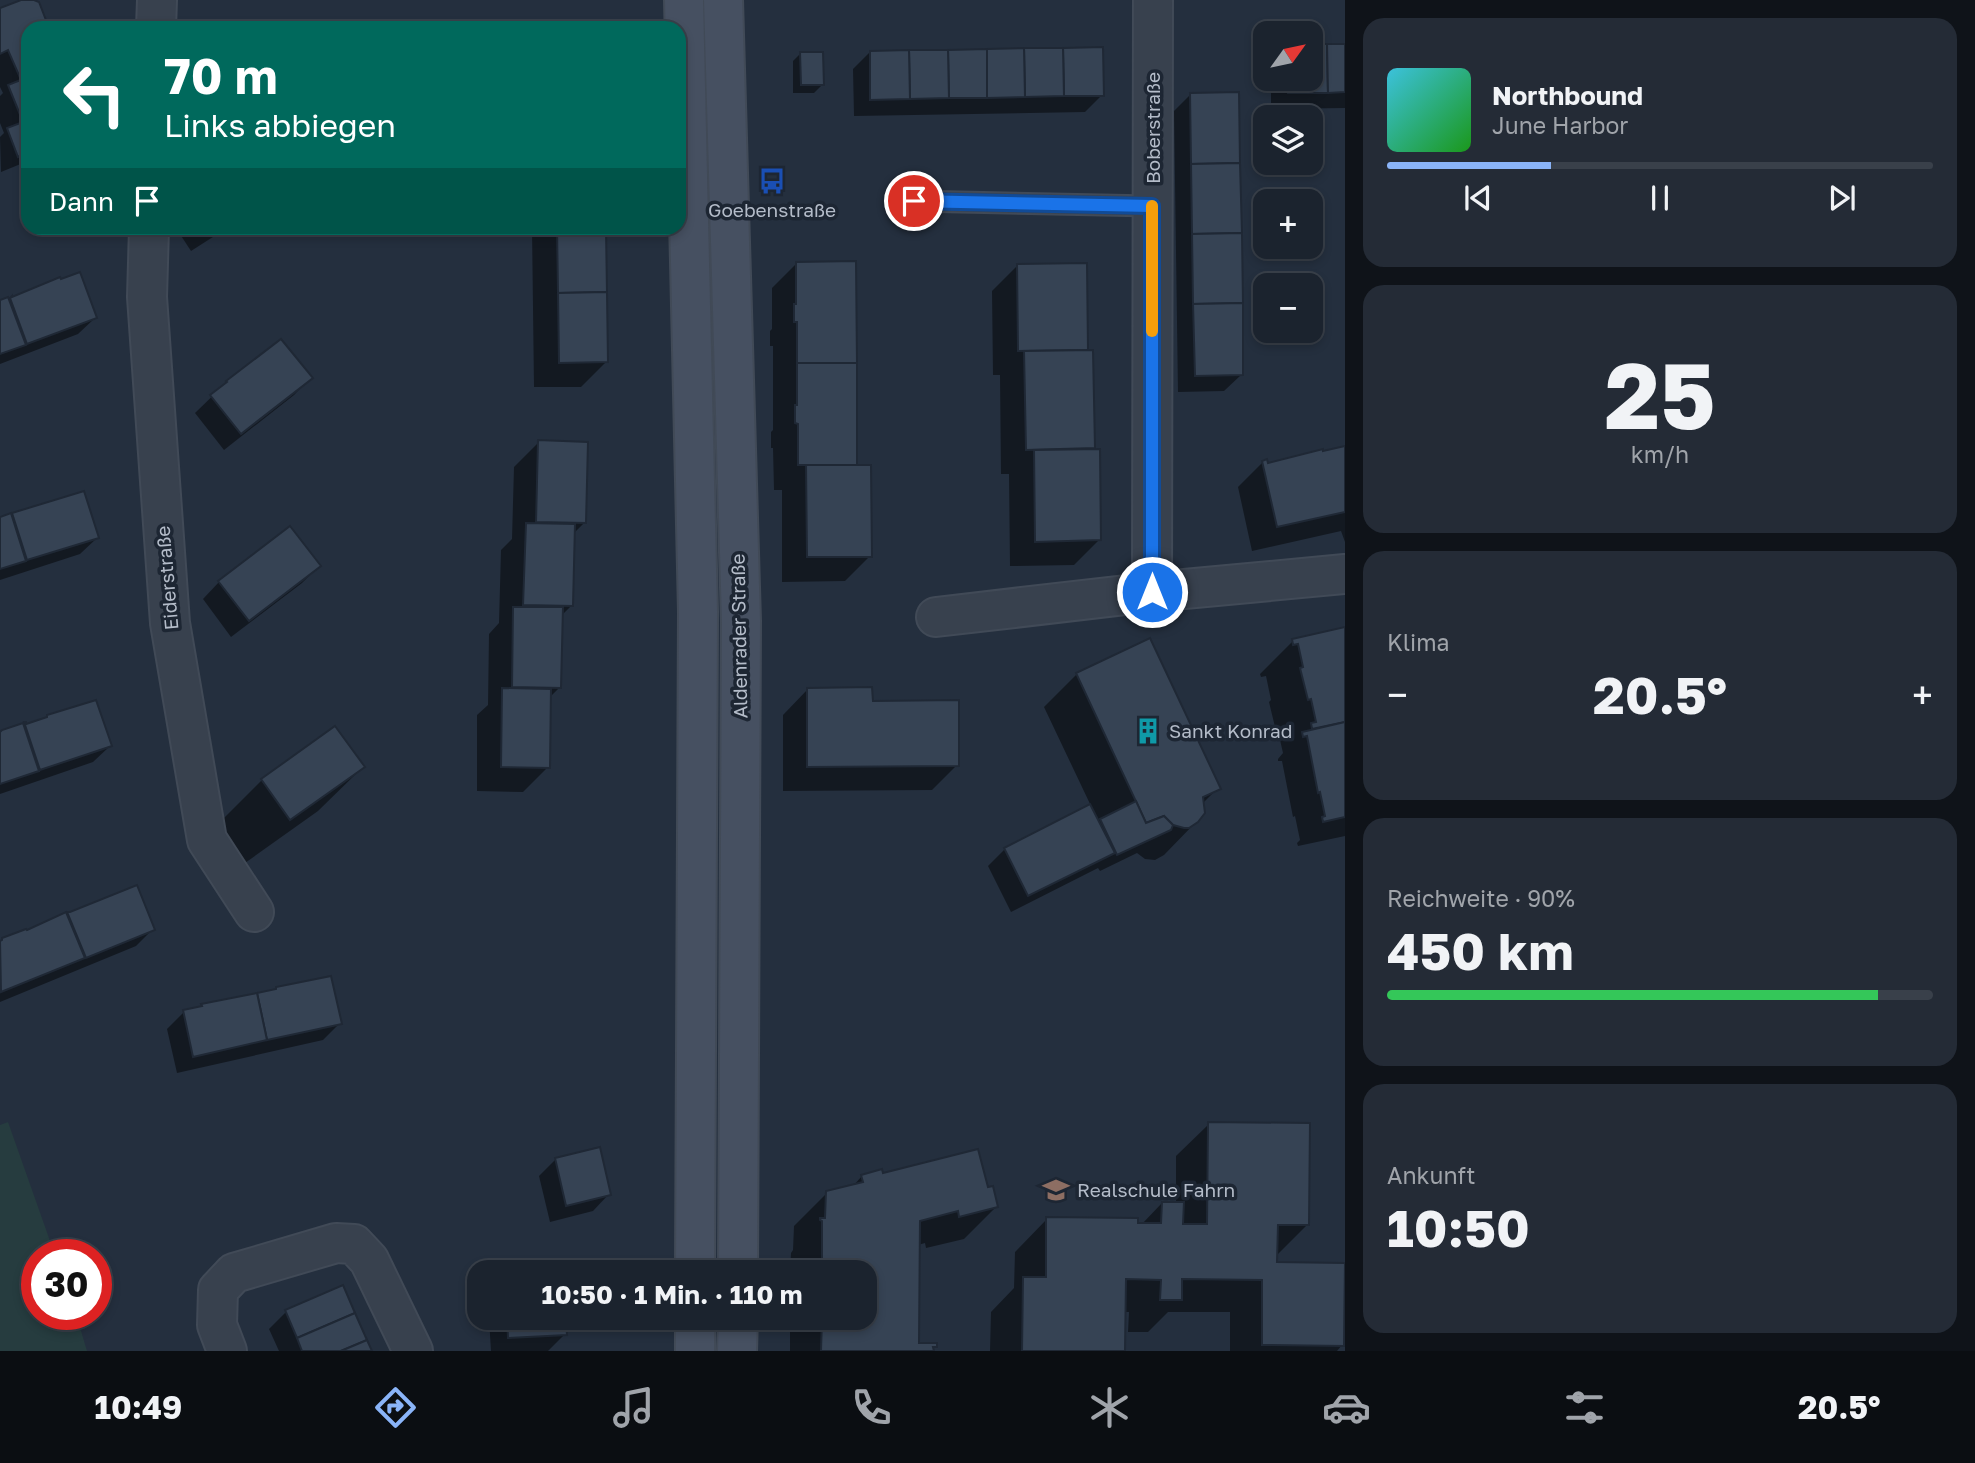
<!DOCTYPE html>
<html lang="de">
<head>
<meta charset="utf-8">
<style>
	body { margin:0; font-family:"Golos Text",sans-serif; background:#242b36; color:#f1f3f6; height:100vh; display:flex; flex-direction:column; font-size:26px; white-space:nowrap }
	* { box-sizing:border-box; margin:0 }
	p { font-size:23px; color:#a0a4aa }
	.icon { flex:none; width:38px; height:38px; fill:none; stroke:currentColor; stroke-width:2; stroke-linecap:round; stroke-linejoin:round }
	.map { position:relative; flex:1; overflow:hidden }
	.sheet { display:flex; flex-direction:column; gap:18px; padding:18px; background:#0f1319; width:630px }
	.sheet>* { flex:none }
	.guide { position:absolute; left:21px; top:21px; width:665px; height:214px; border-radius:21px; box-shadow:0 4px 10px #0003,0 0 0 2px #39404a; background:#00695c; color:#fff; overflow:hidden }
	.needle { width:46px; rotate:57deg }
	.buttons { position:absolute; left:1253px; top:21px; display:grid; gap:14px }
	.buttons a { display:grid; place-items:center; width:70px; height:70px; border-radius:14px; background:#1b232e; box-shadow:0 4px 10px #0003,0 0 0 2px #39404a; font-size:35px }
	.speed { position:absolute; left:21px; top:1239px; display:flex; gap:14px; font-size:35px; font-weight:700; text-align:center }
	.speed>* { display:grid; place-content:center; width:91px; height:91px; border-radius:50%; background:#1b232e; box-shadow:0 4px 10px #0003,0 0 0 2px #39404a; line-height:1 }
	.speed .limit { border:10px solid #d22; background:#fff; color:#111 }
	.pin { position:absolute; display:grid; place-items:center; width:60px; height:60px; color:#fff; margin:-30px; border:4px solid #fff; border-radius:50%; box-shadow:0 2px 7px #0007 }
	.me { position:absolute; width:77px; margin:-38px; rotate:0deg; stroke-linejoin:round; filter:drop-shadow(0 0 5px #0008) }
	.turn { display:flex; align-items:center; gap:24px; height:147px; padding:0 28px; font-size:32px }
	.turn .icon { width:91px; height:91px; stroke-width:2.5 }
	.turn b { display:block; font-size:49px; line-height:60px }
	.then { display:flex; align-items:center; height:66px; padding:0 28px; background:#0003; gap:14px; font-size:26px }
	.big { font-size:52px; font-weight:700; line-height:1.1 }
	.sheet .tile { flex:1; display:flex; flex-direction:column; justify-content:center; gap:10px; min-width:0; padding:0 24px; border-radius:21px; background:#242b36 }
	.sheet .dial { align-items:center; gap:0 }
	.dial b { font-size:91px; line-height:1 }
	.song { display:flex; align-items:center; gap:21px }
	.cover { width:84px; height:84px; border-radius:10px; background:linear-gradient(135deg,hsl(190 70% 55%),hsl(120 70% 35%)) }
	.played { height:7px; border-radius:4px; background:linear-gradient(90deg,#8ab4f8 30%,#39404a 30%) }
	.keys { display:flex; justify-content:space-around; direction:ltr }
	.heat { display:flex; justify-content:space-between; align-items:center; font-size:38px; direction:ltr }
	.charge { height:10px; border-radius:5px; background:linear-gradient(90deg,#34c759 90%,#39404a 0) }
	.trip { position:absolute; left:467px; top:1260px; width:410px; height:70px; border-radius:21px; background:#1b232e; box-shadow:0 4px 10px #0003,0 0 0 2px #39404a; font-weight:700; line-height:70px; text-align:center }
	.dock { display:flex; height:112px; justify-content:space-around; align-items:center; background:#0b0e12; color:#a0a4aa }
	.dock .icon { width:49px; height:49px }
	.dock .selected { color:#8ab4f8 }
	.dock b { font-size:32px; color:#f1f3f6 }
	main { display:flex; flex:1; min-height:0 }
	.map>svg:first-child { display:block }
</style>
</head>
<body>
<main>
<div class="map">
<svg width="1345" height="1351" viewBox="0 0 1345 1351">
	<rect width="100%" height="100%" fill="#242f3e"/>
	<!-- green -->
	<polygon fill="#263c3f" points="8,1122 55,1255 37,1255 37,1314 76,1314 87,1351 0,1351 0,1125"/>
	<!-- shadow -->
	<g fill="#0007">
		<polygon points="26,0 30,0 47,28 28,28 28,161 1,172 0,137 4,133 0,123 0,96 3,93 0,87 0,10"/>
		<polygon points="1345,45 1345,108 1271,109 1271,79 1311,79 1311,46"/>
		<polygon points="870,52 1102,95 1085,112 854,116 853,69"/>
		<polygon points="801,53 822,85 814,93 793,93 793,61"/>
		<polygon points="1191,94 1241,375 1224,391 1178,392 1174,111"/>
		<polygon points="176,228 227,228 191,251"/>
		<polygon points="532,228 605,228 606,362 581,387 534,387"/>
		<polygon points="797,263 855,467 870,556 845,581 782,582 782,490 774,490 773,448 771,448 771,432 773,430 773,346 770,346 770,331 772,329 772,288"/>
		<polygon points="1086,265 1087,352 1091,351 1093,450 1099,540 1074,565 1010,566 1009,474 1001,474 1000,375 993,375 992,291 1017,266"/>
		<polygon points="11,300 95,318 78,334 0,364 0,302 8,302"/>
		<polygon points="310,378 294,395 224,450 195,413 227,382"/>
		<polygon points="539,442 585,522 573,534 572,605 561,616 560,687 549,698 548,767 523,792 477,791 477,715 488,705 489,634 499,623 501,550 512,539 514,467"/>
		<polygon points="1345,445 1345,542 1341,531 1252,551 1238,487 1263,462 1267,466 1341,449"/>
		<polygon points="63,499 97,538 80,554 0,580 0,519"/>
		<polygon points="319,566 302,583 231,637 203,599 219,582"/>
		<polygon points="1345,629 1345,836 1298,846 1297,843 1300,840 1295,816 1293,817 1282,761 1278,761 1278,759 1283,753 1278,731 1276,731 1269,702 1271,700 1266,676 1261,677 1260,674 1293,641"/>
		<polygon points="1077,674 1218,788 1202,804 1197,821 1164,855 1155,860 1145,859 1137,853 1100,871 1098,868 1011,912 988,866 1005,849 1091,806 1044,707"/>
		<polygon points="808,689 871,703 957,765 932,790 783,791 783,715"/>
		<polygon points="74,707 110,746 93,762 0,794 0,734"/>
		<polygon points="363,767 318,811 245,863 217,825 262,780"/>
		<polygon points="87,907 153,929 136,946 0,1002 0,942 3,940 26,932 47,922"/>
		<polygon points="184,1012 340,1023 323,1040 177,1073 167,1029"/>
		<polygon points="1209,1124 1307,1225 1276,1256 1275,1264 1342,1345 1337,1351 1230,1351 1230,1312 1168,1312 1148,1332 1128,1332 1129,1312 1124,1312 1124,1351 990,1351 991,1312 1014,1288 1015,1252 1047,1219 1141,1225 1162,1203 1176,1204 1176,1156"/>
		<polygon points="556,1159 609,1194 593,1211 550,1222 539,1176"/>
		<polygon points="882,1175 987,1189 997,1206 964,1239 926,1248 925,1243 918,1245 917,1345 935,1346 932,1351 790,1351 790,1318 864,1318 864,1272 790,1272 791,1253 793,1250 794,1226 827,1193 853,1186 862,1176"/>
		<polygon points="286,1312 369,1351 279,1351 269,1329"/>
		<polygon points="489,1318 564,1318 565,1334 548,1351 491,1351"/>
	</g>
	<!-- building -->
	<g fill="#364354" stroke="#1f2835" stroke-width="2">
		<polygon points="21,0 34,0 39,2 49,28 28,28 28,77 21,80 8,50 0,54 0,8"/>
		<polygon points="1311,44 1327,44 1328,93 1288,93 1287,79 1311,79"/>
		<polygon points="1327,44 1345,44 1345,92 1328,93"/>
		<polygon points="1103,47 1104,96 1064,96 1063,48"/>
		<polygon points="1024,48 1063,48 1064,96 1025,97"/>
		<polygon points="1024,48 1025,97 987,98 987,49"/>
		<polygon points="987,49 987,98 949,98 948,50"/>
		<polygon points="909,50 948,50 949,98 910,99"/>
		<polygon points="909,50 910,99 870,100 870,51"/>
		<polygon points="800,52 823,52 824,85 801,85"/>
		<polygon points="28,77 28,152 18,157 7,128 23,122 8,85"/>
		<polygon points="1239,92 1240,163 1191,164 1190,93"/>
		<polygon points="1240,163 1242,233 1192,234 1191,164"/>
		<polygon points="203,228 220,228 208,235"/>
		<polygon points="557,228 606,228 607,292 558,293"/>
		<polygon points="1242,233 1243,303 1193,304 1192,234"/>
		<polygon points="856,261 857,363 797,363 797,322 794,322 794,304 796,304 796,262"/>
		<polygon points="1087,263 1088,350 1018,351 1017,264"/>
		<polygon points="80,272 97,318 27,344 10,298 12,296 12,297 60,277 61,279"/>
		<polygon points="607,292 608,362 559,363 558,293"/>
		<polygon points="8,297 26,345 0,354 0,300"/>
		<polygon points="1243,303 1243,375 1195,376 1193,304"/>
		<polygon points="281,339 313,378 241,434 210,395 227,382 226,381"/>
		<polygon points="1093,350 1095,448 1026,450 1024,351"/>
		<polygon points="797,363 857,363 857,465 798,465 798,424 795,423 795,405 797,405"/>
		<polygon points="538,440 588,442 586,523 536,522"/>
		<polygon points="1345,446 1345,512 1277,527 1262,461 1267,459 1268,463 1323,449 1323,451"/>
		<polygon points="1100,449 1101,540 1035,542 1034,450"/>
		<polygon points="806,465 871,465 872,557 807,557"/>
		<polygon points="84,491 99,538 27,560 12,513"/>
		<polygon points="11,513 26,561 0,569 0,517"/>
		<polygon points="526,523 575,524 573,606 523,605"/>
		<polygon points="290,526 321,566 249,621 218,581"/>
		<polygon points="513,607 563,607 561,688 512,687"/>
		<polygon points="1345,627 1345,722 1312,729 1311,723 1316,722 1311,699 1308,700 1300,668 1303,667 1298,644 1293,645 1292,639"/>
		<polygon points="1150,638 1221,789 1203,797 1205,813 1198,822 1189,828 1184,828 1173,825 1164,816 1146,823 1076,673"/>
		<polygon points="872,687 873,701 959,700 959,766 807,767 807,688"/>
		<polygon points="502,688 551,689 550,768 501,767"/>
		<polygon points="96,700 112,746 40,770 24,722 26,722 26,724 47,717 47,715"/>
		<polygon points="1345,722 1345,817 1323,822 1322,817 1325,816 1320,792 1318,793 1307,736 1303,737 1302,732"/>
		<polygon points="23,723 39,771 0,784 0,732 2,730"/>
		<polygon points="335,726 365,767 290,820 261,779"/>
		<polygon points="1136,801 1146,823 1164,816 1173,825 1171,830 1117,855 1100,819"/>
		<polygon points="1090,804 1115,853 1028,896 1004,848"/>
		<polygon points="137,885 155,930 86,958 67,912 70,912"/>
		<polygon points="66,912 85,958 1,992 0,941 2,940 2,938 26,929 27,930"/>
		<polygon points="331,976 342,1024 267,1040 257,993 276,989 276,987"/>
		<polygon points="257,993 267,1040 193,1057 183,1010 202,1006 201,1004"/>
		<polygon points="1208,1122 1310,1123 1309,1225 1278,1225 1277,1262 1345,1263 1344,1346 1262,1345 1262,1280 1182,1279 1182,1300 1160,1300 1161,1280 1126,1279 1125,1351 1022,1351 1023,1277 1046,1277 1046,1217 1138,1218 1138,1223 1161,1223 1162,1202 1184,1202 1183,1224 1207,1224"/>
		<polygon points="600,1147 611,1195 566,1206 555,1158"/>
		<polygon points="978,1149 988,1187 993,1186 998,1207 959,1217 958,1211 920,1221 919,1343 937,1343 937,1347 933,1347 934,1351 821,1351 822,1318 864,1318 864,1272 822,1272 822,1221 820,1220 820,1218 825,1218 826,1191 863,1182 861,1175 882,1169 883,1173"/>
		<polygon points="556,1266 556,1272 504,1272 504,1269"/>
		<polygon points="343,1285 355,1313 297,1338 285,1310"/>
		<polygon points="355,1313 367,1340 341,1351 302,1351 297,1338"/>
		<polygon points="507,1318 566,1318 567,1335 508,1338"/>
		<polygon points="367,1340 372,1351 341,1351"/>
	</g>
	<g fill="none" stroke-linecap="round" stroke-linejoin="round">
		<!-- lane casing -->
		<g stroke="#414a57" stroke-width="23">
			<polyline id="lane" points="914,201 1152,206"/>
		</g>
		<!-- street casing -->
		<g stroke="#414a57" stroke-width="42">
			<g id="street">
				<polyline points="156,28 157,0"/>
				<polyline points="149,228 147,297 170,623 207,840 254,912"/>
				<polyline points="1152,592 1153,0"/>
				<polyline points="936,617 1152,592 1345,574"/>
				<polyline points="227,1351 217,1325 218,1290 234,1273 336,1243 354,1244 369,1260 413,1351"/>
			</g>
		</g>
		<!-- secondary casing -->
		<g stroke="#414a57" stroke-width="42">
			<g id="secondary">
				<polyline points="684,0 698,612 695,1272"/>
				<polyline points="723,0 741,621 738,1272"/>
				<polyline points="695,1318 695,1351"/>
				<polyline points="737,1351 738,1318"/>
			</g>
		</g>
		<!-- lane -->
		<use href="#lane" stroke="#38414e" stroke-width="19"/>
		<!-- street -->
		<use href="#street" stroke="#38414e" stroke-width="38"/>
		<!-- secondary -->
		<use href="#secondary" stroke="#465061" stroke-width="38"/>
	</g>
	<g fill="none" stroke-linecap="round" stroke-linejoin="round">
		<!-- route casing -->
		<g stroke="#114b97" stroke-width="18">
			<polyline id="route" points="914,201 1152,206 1152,592"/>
		</g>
		<!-- route -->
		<use href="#route" stroke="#1a73e8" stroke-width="12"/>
		<!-- slow -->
		<polyline stroke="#f59e0b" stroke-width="12" points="1152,206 1152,331"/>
	</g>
	<!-- icons -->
	<defs>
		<g id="bus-bare" transform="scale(2.1)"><path d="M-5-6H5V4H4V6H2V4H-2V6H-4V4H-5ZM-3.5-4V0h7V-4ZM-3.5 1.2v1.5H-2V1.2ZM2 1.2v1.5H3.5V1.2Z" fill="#1a4fb4" stroke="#1d2633" stroke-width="2.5" paint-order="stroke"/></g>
		<g id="building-bare" transform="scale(2.1)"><path d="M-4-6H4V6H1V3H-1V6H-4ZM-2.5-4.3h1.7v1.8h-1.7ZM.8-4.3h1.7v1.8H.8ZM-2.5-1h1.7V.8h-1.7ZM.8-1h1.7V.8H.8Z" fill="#0f9aa8" stroke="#1d2633" stroke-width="2.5" paint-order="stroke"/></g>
		<g id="school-bare" transform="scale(2.1)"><path d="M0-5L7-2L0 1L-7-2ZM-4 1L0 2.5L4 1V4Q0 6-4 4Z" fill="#8d6e63" stroke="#1d2633" stroke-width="2.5" paint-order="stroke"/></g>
	</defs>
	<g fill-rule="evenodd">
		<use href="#bus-bare" x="772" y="181"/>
		<use href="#building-bare" x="1148" y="731"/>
		<use href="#school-bare" x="1056" y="1190"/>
	</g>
	<g text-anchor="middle" stroke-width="7" stroke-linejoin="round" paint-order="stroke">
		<!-- street labels -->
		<g font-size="19" fill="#b4bcc9" stroke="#1d2633">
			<text transform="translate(1153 128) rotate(-90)" y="7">Boberstraße</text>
			<text transform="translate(167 578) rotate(-95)" y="7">Eiderstraße</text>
			<text transform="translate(739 636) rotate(-91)" y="7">Aldenrader Straße</text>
		</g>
		<!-- poi labels -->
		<g font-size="19" fill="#b4bcc9" stroke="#1d2633" text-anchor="start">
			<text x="772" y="217" text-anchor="middle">Goebenstraße</text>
			<text x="1169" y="738">Sankt Konrad</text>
			<text x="1077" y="1197">Realschule Fahrn</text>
		</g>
	</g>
</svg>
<div class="buttons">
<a><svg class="needle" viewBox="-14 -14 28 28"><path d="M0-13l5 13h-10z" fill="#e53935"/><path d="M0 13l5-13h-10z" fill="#a0a4aa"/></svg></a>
<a><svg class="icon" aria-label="layers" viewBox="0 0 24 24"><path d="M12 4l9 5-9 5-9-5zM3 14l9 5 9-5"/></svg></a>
<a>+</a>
<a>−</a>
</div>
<div class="speed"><div class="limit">30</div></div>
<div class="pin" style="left:914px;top:201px;background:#d93025"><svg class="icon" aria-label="arrive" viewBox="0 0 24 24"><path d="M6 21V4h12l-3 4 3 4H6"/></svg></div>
<svg class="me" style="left:1152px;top:592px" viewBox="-20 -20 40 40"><circle r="17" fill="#1a73e8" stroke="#fff" stroke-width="3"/><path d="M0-11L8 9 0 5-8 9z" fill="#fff"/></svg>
<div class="trip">10:50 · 1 Min. · 110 m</div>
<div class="guide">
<div class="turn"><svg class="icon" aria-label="left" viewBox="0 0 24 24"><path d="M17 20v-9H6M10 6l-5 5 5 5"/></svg><div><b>70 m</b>Links abbiegen</div></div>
<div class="then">Dann<svg class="icon" aria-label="arrive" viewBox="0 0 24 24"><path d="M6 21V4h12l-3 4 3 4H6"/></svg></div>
</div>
</div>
<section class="sheet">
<div class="tile">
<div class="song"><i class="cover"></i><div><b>Northbound</b><p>June Harbor</p></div></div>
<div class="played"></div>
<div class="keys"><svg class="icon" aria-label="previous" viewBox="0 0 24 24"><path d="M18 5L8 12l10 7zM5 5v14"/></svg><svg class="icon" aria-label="pause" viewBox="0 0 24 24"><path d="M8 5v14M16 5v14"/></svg><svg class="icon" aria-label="next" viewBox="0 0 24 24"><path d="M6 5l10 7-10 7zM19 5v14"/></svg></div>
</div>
<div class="tile dial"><b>25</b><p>km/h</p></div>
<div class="tile"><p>Klima</p>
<div class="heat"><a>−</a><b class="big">20.5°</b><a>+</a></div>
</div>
<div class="tile"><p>Reichweite · 90%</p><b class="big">450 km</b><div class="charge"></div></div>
<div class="tile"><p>Ankunft</p><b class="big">10:50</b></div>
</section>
</main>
<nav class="dock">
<b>10:49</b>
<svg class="icon selected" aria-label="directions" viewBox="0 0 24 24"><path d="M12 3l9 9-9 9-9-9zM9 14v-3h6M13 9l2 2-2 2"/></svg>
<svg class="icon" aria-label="music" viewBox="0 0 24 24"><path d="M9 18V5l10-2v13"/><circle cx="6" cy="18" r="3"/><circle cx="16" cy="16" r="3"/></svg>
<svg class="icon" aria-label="phone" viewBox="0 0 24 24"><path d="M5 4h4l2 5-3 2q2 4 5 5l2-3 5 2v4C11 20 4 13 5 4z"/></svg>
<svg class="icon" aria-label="climate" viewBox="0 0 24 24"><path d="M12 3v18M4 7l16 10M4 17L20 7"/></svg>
<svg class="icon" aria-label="car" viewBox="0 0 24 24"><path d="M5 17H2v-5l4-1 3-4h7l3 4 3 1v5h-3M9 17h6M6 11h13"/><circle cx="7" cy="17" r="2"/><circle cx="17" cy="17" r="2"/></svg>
<svg class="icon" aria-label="filters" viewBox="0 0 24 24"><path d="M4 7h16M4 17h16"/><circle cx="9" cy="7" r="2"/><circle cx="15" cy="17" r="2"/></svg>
<b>20.5°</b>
</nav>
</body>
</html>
